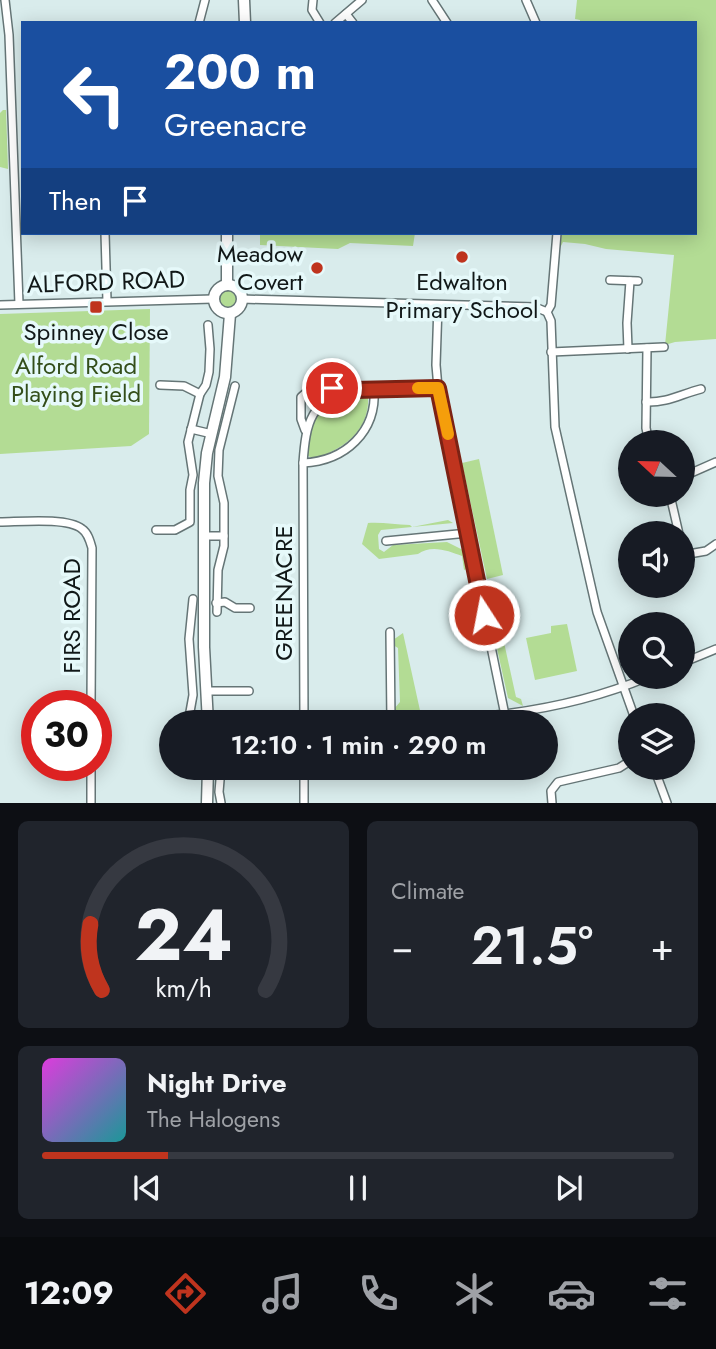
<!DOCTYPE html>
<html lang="en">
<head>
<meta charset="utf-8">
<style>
	body { margin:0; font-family:Jost,sans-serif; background:#20242c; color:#f1f3f6; height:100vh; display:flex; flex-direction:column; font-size:26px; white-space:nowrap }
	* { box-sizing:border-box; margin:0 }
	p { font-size:23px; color:#9ea1a6 }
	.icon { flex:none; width:38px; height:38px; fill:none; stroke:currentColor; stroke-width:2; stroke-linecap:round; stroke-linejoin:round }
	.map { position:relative; height:803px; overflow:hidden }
	.sheet { display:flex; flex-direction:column; gap:18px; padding:18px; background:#0d0f14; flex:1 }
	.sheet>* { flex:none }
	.guide { position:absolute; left:21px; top:21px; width:676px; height:214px; border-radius:0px; box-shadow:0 4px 18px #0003; background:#1a4fa0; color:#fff; overflow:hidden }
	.needle { width:46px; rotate:292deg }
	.fabs { position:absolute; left:618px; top:430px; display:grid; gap:14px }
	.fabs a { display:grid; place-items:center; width:77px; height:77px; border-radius:50%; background:#171b24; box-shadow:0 4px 18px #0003; font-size:35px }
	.speed { position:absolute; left:21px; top:690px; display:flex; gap:14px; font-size:35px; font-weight:700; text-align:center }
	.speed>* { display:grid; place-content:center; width:91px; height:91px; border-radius:50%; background:#171b24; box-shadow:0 4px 18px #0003; line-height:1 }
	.speed .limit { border:10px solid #d22; background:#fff; color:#111 }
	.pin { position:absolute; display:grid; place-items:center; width:60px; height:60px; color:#fff; margin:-30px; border:4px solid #fff; border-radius:50%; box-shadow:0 2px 7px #0007 }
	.me { position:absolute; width:77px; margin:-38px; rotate:349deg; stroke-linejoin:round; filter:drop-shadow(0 0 5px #0008) }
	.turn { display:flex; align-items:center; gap:24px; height:147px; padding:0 28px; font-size:32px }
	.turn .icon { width:91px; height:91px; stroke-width:2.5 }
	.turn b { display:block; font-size:49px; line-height:60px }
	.then { display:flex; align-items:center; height:66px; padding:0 28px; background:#0003; gap:14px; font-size:26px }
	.big { font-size:52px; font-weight:600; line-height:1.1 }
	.sheet .tile { flex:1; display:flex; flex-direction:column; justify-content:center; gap:10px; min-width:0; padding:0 24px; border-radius:10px; background:#20242c }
	.sheet .dial { align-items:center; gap:0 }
	.dial svg { height:182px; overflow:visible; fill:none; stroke:#363941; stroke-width:7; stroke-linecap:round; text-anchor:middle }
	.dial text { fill:#f1f3f6; stroke:none }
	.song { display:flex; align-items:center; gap:21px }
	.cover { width:84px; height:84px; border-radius:10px; background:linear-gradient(135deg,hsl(300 70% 55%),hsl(180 70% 35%)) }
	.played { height:7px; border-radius:4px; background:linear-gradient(90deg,#bf341e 20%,#363941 20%) }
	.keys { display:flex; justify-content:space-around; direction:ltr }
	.heat { display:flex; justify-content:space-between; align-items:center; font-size:38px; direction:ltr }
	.sheet .tiles { flex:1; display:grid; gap:18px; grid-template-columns:1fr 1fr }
	.tile:last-child { grid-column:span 2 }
	.trip { position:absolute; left:159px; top:710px; width:399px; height:70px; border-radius:35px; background:#171b24; box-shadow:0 4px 18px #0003; font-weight:600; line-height:70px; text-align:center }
	.tabs { display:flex; height:112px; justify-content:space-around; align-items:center; background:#090b0e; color:#9ea1a6 }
	.tabs .icon { width:49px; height:49px }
	.tabs .on { color:#bf341e }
	.tabs b { font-size:32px; color:#f1f3f6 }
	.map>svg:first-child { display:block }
</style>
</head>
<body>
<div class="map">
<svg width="716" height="803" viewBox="0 0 716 803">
	<rect width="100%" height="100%" fill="#d9ecec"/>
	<!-- green -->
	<g fill="#b3dc94">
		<polygon points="577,0 716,0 716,339 675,342 665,345 674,255 606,249 585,244 563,242 560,248 562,233 695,233 695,23 580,23 580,20 575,19"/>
		<polygon points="3,110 6,110 8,169 0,167 0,113"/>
		<polygon points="260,233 415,233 413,246 350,243 338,249 260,245"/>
		<circle cx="228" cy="299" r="9"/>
		<polygon points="150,309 149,434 131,446 0,454 0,314"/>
		<path d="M363,393L368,397C370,431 342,450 313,459L307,455C310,416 322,397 363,393Z"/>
		<polygon points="479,459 503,575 487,579 462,463"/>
		<path d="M448,520L453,523L381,530L378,535L379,549L384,552L393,545L447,542L465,551L469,568L464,570L462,556C449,551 431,544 418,554L379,559L362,544L368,523C383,522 395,525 410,525L412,527Z"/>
		<polygon points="498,615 516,697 521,699 523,706 508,698 490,617"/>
		<polygon points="567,624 577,671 535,680 526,638 551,633 551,626"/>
		<polygon points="403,633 421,715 399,716 395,714 394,709 400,702 398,648 393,645 393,640"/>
	</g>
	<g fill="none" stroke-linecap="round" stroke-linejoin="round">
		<!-- street casing -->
		<g stroke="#657576" stroke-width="10">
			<g id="street">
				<polyline points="5,0 9,35 19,304"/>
				<polyline points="313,0 312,10 320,23"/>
				<polyline points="432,0 447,23"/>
				<polyline points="526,0 536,23"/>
				<polyline points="346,14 353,23"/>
				<polyline points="199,23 205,0"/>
				<polyline points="335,23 362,0"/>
				<polyline points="105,233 107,301"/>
				<polyline points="557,233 551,305 547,312 551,321 555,427 597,612 634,716"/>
				<polyline points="610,280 638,281"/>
				<polyline points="242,299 535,307 547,312"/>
				<polyline points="0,305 213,299"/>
				<polyline points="438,305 436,365 438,388 505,715"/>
				<polyline points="647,348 646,428 649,443"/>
				<polyline points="628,349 627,323 630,281"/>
				<polyline points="551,352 664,347"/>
				<polyline points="160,385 184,386 200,394"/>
				<path d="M646,402C667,403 681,394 701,389"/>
				<polyline points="191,429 212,434"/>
				<polyline points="305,430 301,419 301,397 310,389 332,388 342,392"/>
				<path d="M303,463C345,461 377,432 374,389"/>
				<polyline points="682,477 716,462"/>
				<polyline points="670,495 679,534"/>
				<path d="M0,522C19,522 67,517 82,529C88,533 90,541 92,548L91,705"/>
				<polyline points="156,530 175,530 190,522 190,490 193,475 188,442 200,394 206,385 209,372 210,349 208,325"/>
				<polyline points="203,536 224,536"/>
				<polyline points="386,541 468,533"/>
				<polyline points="683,555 706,551 716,544"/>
				<polyline points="216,603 225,602 235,608 250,608"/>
				<polyline points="217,612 218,570 224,546 224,503 218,476 219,450 235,386"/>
				<polyline points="390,632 391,722"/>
				<polyline points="682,663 716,649"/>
				<polyline points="206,691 249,691"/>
				<path d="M304,722C423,721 536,724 648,677"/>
				<polyline points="188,723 193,695 189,639 193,599"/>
				<path d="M304,723L303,463C306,423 310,399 354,390L438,388"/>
				<polyline points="221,768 219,792 221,803"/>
				<polyline points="304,768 304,803"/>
				<polyline points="654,768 667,803"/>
				<polyline points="91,803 91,765"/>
				<polyline points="552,803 551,791 558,782 619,768 630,761"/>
			</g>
		</g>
		<!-- secondary casing -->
		<g stroke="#657576" stroke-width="13">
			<g id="secondary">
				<polyline points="244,0 245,23"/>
				<circle cx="228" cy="299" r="14"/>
				<polyline points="227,285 227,233"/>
				<polyline points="208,723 204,647 204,483 207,453 225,377 230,314"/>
				<polyline points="207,803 208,768"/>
			</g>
		</g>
		<!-- street -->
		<use href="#street" stroke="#fff" stroke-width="7"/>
		<!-- secondary -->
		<use href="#secondary" stroke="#fff" stroke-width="10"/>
	</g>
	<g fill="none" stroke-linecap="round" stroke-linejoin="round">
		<!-- route casing -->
		<g stroke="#7c2214" stroke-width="18">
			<polyline id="route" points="332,388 342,392 354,390 438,388 484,615"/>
		</g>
		<!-- route -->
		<use href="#route" stroke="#bf341e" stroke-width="12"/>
		<!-- slow -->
		<polyline stroke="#f59e0b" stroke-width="12" points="418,388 438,388 448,434"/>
	</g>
	<!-- markers -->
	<g fill="#bf341e" stroke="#e6f9fa" stroke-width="2.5">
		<circle cx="462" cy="257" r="7"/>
		<circle cx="317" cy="268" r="7"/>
		<rect x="89" y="300" width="14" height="14" rx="3.5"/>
	</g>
	<g text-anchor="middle" stroke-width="7" stroke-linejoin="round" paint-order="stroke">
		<!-- poi labels -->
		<g font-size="24" fill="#111818" stroke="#e6f9fa">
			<text x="303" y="262" text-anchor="end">Meadow<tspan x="303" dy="28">Covert</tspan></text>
			<text x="462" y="290">Edwalton<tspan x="462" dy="28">Primary School</tspan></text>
			<text x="96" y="340">Spinney Close</text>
		</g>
		<!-- street labels -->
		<g font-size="24" fill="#111818" stroke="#e6f9fa">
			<text transform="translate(106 282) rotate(-2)" y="8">ALFORD ROAD</text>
			<text transform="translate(284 593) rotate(-90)" y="8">GREENACRE</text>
			<text transform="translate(72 616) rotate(-90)" y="8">FIRS ROAD</text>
		</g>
		<!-- park labels -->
		<g font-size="24" fill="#334e1a" stroke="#e6f9fa">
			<text x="76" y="374">Alford Road<tspan x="76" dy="28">Playing Field</tspan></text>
		</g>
	</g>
</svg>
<div class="fabs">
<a><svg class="needle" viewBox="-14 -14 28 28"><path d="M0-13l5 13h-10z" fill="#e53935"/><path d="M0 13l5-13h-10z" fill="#9ea1a6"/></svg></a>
<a><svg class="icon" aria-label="sound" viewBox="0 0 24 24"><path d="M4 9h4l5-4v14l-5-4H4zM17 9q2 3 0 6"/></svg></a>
<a><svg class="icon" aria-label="search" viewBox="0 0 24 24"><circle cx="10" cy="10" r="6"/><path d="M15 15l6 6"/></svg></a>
<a><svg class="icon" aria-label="layers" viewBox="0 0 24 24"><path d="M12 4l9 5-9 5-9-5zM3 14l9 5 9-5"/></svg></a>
</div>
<div class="speed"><div class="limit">30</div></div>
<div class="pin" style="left:332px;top:388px;background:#d93025"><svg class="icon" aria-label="arrive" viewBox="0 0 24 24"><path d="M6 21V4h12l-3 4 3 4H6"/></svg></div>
<svg class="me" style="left:484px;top:615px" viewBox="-20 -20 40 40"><circle r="17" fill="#bf341e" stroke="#fff" stroke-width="3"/><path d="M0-11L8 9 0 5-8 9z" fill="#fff"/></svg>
<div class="trip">12:10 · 1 min · 290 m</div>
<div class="guide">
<div class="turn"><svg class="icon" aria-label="left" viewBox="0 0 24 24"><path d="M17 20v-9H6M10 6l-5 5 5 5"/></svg><div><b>200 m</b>Greenacre</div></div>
<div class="then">Then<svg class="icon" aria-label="arrive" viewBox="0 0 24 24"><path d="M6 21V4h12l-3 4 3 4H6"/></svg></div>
</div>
</div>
<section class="sheet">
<div class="tiles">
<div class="tile dial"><svg viewBox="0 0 100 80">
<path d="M14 69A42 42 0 1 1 86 69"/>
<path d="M14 69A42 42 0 0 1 9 40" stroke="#bf341e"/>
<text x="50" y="56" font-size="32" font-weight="700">24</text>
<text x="50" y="72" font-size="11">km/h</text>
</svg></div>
<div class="tile"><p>Climate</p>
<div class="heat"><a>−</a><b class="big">21.5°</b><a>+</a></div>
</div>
<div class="tile">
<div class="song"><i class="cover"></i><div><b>Night Drive</b><p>The Halogens</p></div></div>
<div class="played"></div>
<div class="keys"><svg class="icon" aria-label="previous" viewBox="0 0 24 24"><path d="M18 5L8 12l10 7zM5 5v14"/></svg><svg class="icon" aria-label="pause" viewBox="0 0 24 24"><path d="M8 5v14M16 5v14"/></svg><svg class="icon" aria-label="next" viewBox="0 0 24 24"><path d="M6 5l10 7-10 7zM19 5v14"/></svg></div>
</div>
</div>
</section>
<nav class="tabs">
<b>12:09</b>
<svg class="icon on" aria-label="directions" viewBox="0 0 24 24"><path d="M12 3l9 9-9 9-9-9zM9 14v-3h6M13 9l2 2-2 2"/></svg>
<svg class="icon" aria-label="music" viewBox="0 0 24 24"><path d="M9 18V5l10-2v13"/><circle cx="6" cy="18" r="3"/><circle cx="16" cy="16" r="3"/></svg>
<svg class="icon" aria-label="phone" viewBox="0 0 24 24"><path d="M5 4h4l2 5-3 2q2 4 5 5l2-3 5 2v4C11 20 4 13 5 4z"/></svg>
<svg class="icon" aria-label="climate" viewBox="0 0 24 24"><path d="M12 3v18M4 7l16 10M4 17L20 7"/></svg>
<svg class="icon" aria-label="car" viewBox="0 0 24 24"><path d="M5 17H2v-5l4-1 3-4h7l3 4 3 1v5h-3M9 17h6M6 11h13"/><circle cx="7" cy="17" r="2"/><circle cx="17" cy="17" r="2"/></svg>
<svg class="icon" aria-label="filters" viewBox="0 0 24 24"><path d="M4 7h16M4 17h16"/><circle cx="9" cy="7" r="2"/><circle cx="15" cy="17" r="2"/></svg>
</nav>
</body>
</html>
